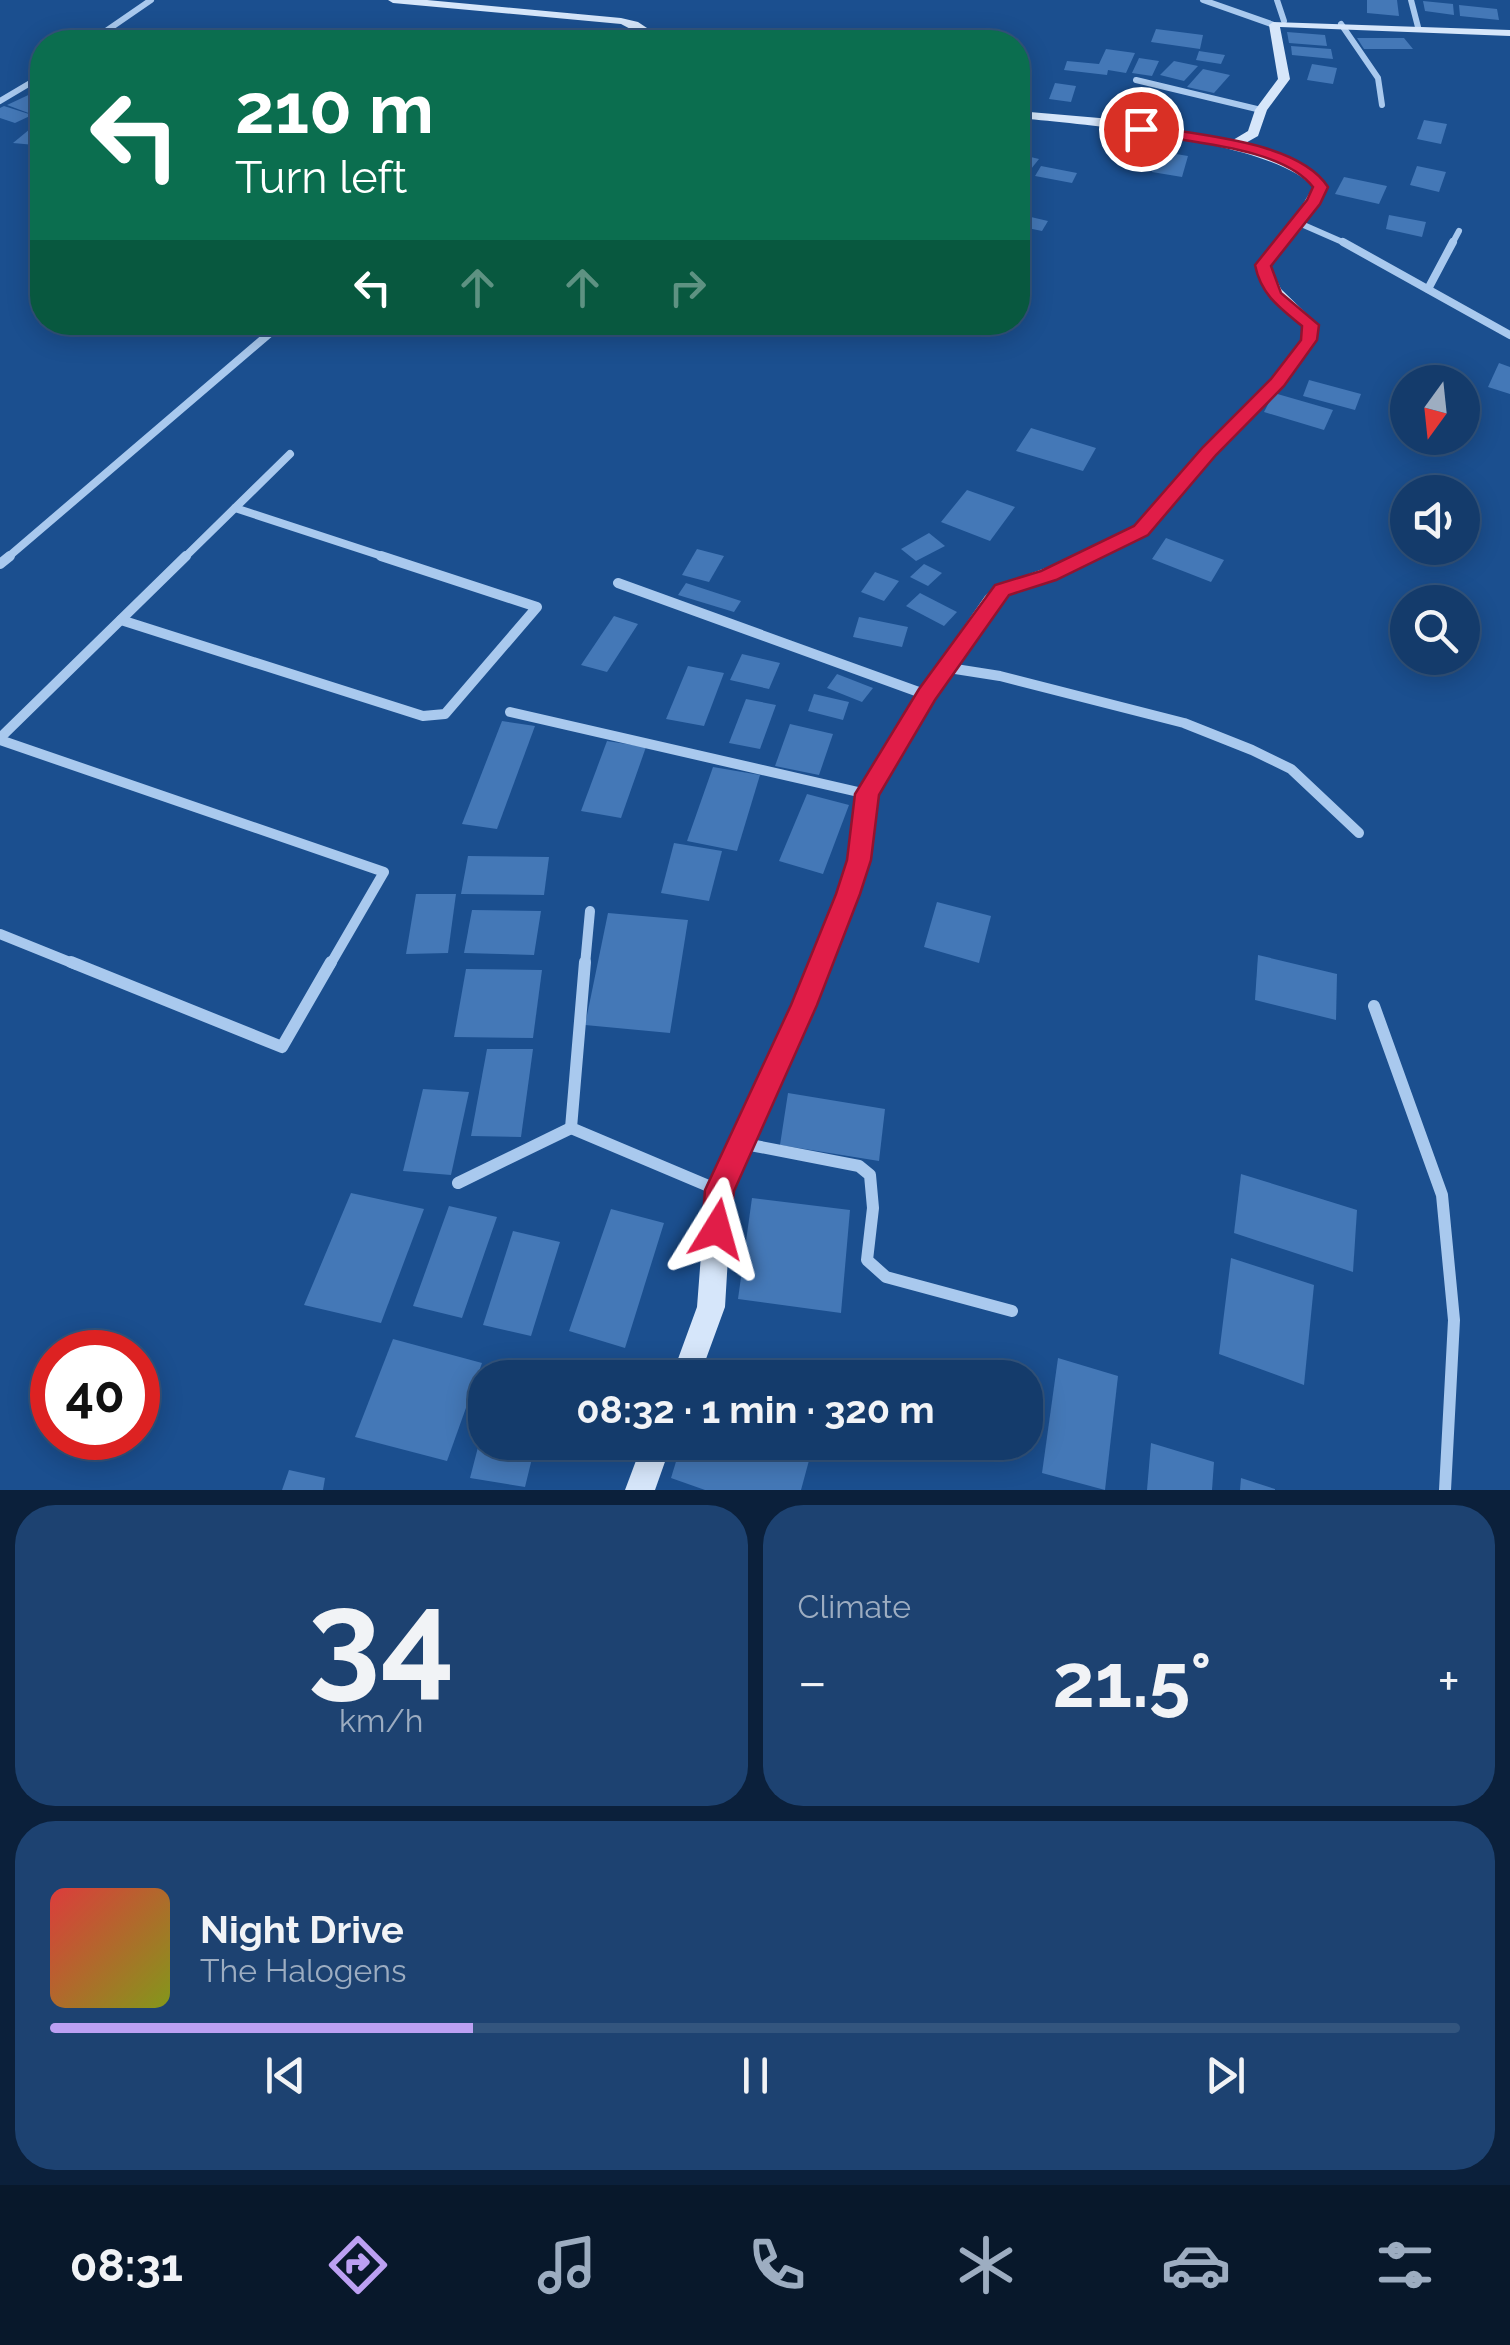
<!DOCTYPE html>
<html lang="en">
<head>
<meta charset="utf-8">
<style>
	body { margin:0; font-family:Raleway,sans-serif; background:#1d4271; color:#f1f3f6; height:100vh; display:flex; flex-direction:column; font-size:38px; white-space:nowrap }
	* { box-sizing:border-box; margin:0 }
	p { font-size:32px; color:#9dadc1 }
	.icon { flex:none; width:55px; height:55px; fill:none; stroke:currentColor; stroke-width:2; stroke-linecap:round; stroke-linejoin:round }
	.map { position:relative; height:1490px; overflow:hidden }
	.side { display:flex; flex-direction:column; gap:15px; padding:15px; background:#0b203b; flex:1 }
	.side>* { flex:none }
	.hud { position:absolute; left:30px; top:30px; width:1000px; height:305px; border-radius:40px; box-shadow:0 5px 25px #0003,0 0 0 2px #33557e; background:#0b6e4f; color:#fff; overflow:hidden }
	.needle { width:65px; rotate:195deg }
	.fabs { position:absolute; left:1390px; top:365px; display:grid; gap:20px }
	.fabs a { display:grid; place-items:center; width:90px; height:90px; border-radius:50%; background:#143b6b; box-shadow:0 5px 25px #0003,0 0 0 2px #33557e; font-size:50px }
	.speed { position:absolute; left:30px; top:1330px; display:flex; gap:20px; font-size:50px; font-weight:700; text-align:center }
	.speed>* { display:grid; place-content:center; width:130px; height:130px; border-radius:50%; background:#143b6b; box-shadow:0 5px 25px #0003,0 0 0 2px #33557e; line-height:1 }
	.speed .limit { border:15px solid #d22; background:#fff; color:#111 }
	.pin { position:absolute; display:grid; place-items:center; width:85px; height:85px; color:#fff; margin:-42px; border:5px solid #fff; border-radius:50%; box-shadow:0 2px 10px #0007 }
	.me { position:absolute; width:110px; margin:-55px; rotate:8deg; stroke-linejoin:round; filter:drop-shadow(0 0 8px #0008) }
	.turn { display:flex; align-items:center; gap:35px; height:210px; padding:0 40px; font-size:45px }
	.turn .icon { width:130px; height:130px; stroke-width:2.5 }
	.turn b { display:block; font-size:70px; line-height:85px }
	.lanes { display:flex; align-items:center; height:95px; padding:0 40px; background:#0003; justify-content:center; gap:50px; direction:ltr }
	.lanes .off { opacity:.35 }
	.big { font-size:75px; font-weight:700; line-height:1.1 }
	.side .tile { flex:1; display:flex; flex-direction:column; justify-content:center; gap:15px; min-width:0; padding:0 35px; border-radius:40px; background:#1d4271 }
	.side .dial { align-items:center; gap:0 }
	.dial b { font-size:130px; line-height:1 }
	.song { display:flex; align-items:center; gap:30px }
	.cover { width:120px; height:120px; border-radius:15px; background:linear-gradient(135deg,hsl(0 70% 55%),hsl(70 70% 35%)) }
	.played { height:10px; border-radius:5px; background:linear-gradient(90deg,#bca0f2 30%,#33557e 30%) }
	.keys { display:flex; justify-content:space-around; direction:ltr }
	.heat { display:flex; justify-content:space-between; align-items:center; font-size:55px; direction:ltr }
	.side .tiles { flex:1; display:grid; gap:15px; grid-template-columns:1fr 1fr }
	.tile:last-child { grid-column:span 2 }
	.trip { position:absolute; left:468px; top:1360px; width:575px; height:100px; border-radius:40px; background:#143b6b; box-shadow:0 5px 25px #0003,0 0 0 2px #33557e; font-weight:700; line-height:100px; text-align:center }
	.tab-bar { display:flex; height:160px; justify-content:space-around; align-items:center; background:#08182b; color:#9dadc1 }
	.tab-bar .icon { width:70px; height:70px }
	.tab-bar .active { color:#bca0f2 }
	.tab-bar b { font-size:45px; color:#f1f3f6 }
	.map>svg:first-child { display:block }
</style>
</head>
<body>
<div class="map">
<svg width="1510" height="1490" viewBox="0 0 1510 1490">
	<rect width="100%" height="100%" fill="#1b4f8f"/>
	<!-- building -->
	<g fill="#4478b7">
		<polygon points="1367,0 1397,0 1399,16 1367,13"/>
		<polygon points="1423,1 1453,4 1454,15 1425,11"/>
		<polygon points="1459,5 1497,9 1499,20 1460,16"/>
		<polygon points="1156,29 1203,35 1200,49 1151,42"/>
		<polygon points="1287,32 1325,35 1327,46 1289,43"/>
		<polygon points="1357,38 1404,38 1413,49 1364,49"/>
		<polygon points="1291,46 1331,49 1333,59 1292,55"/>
		<polygon points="1106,49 1135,53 1126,73 1108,70 1107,75 1064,70 1067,61 1099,64"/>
		<polygon points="1199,51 1225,55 1221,64 1196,60"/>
		<polygon points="1139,58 1159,61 1152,76 1132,73"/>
		<polygon points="1174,61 1198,66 1184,81 1160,75"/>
		<polygon points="1312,64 1337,68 1333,84 1307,80"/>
		<polygon points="1203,69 1230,75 1214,93 1187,87"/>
		<polygon points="1055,83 1076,86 1071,102 1049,99"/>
		<polygon points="39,90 42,91 42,118 7,105"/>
		<polygon points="4,106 32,115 15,123 0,118 0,108"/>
		<polygon points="1424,120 1447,124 1441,144 1417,139"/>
		<polygon points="36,124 42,125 42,139 35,145 13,143"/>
		<polygon points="1158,151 1188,156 1182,177 1152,172"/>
		<polygon points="1018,154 1039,159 1027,174 1018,172"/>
		<polygon points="1041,166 1077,173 1072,183 1035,176"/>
		<polygon points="1417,166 1446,172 1439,192 1410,185"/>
		<polygon points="1344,177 1387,186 1379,204 1335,194"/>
		<polygon points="1018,214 1048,221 1042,231 1018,226"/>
		<polygon points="1389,215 1426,222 1422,237 1386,229"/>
		<polygon points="1499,363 1510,367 1510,394 1488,387"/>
		<polygon points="1309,380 1361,394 1355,410 1303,396"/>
		<polygon points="1274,393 1333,410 1324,430 1264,412"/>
		<polygon points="1031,428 1096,448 1083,471 1016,451"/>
		<polygon points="967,490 1015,507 990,541 941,522"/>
		<polygon points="929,533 945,546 916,561 901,549"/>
		<polygon points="1166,538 1224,560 1211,582 1152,559"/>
		<polygon points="697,549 724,556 709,582 682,575"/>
		<polygon points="924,564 942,573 928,586 910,577"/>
		<polygon points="875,572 899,581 884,601 861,592"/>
		<polygon points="686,583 741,601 734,612 678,595"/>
		<polygon points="920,593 957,612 944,626 906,606"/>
		<polygon points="614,616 638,624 607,672 581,665"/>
		<polygon points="859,617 908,627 902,647 853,637"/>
		<polygon points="742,654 780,663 769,689 730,680"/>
		<polygon points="688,666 724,673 704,726 666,719"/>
		<polygon points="837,674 873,688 862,702 827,688"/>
		<polygon points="814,694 849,702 843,720 808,711"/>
		<polygon points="746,699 776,705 760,749 729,743"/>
		<polygon points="502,721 535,726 497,829 462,824"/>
		<polygon points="790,724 833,734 819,775 775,766"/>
		<polygon points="607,741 646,747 621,818 581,811"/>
		<polygon points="713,767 760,775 737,851 687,841"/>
		<polygon points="807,794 849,805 823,874 779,861"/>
		<polygon points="674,843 722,851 709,901 661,893"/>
		<polygon points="468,856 549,857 544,895 461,894"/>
		<polygon points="416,894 456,894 448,953 406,954"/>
		<polygon points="937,902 991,916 979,963 924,947"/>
		<polygon points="472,910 541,911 534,955 464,953"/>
		<polygon points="608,913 688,920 670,1033 585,1025"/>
		<polygon points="1258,955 1337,974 1336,1020 1255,1000"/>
		<polygon points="466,969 542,970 533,1038 454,1037"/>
		<polygon points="487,1049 533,1049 521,1137 471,1136"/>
		<polygon points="423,1089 469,1092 451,1175 403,1171"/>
		<polygon points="788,1093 885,1109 879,1161 780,1145"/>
		<polygon points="1241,1174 1357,1210 1353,1272 1234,1233"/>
		<polygon points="351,1193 424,1209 381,1323 304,1305"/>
		<polygon points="752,1198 850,1210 841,1313 738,1299"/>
		<polygon points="449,1206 497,1217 462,1318 413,1306"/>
		<polygon points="611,1209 664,1223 625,1348 569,1331"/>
		<polygon points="513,1231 560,1242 531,1336 483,1325"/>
		<polygon points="1231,1258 1314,1285 1304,1385 1219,1354"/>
		<polygon points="393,1339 482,1363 447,1461 355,1437"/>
		<polygon points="1058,1358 1118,1376 1105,1490 1042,1473"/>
		<polygon points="707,1362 752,1377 752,1378 702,1378"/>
		<polygon points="499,1363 553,1372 551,1378 496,1378"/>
		<polygon points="484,1424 485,1442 536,1442 525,1487 470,1478"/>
		<polygon points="682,1442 814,1442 801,1490 705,1490 671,1478"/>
		<polygon points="1151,1443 1214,1462 1212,1490 1147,1490"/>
		<polygon points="289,1470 325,1478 323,1490 282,1490"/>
		<polygon points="1241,1478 1275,1489 1275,1490 1240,1490"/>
	</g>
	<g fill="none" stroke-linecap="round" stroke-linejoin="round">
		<!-- street-far3 -->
		<g stroke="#a9c9ee" stroke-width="6">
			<polyline points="1203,0 1274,25"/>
			<polyline points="1277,0 1284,21"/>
			<polyline points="1411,0 1418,27"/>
			<polyline points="1341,24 1378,78 1382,105"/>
			<polyline points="90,42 151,0"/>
			<polyline points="619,42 639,27"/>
			<polyline points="1136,80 1261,110"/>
			<polyline points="0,101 42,76"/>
			<polyline points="1299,223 1347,244"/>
			<polyline points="1452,244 1459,231"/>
		</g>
		<!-- street-far2 -->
		<g stroke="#a9c9ee" stroke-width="8">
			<polyline points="1343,242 1510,335"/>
			<polyline points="1428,289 1453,242"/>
			<polyline points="235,508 388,558"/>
			<polyline points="7,558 283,322"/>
			<polyline points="184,558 290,454"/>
		</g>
		<!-- street-far1 -->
		<g stroke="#a9c9ee" stroke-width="10">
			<polyline points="0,564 10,556"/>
			<polyline points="618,583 927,695"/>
			<polyline points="121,620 423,716 445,714 537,607 381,556"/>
			<polyline points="949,668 1000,676 1184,723 1252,750 1291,769 1359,833"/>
			<polyline points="510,712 867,794"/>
			<polyline points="0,738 186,556"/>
			<polyline points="0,740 384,872 330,965"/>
			<polyline points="0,934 77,965"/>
			<polyline points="585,965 590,911"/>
		</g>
		<!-- street -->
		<g stroke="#a9c9ee" stroke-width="12">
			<polyline points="71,962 282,1047 331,962"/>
			<polyline points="585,962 571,1128 718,1190"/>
			<polyline points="1374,1006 1442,1195 1454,1320 1445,1490"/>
			<polyline points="740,1143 859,1166 870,1175 873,1208 867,1260 886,1277 1012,1311"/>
			<polyline points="458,1183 571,1128"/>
		</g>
		<!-- secondary -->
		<g fill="#d6e6fa" fill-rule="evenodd">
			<polygon points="388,0 427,0 621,18 638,22 668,42 655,42 621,24 393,3"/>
			<path d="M1273,22L1510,30V36L1280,27L1290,79L1267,110L1258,136L1242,145C1275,152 1304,160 1326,187L1304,226L1270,265L1281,289L1318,325L1316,340L1282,386L1216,455L1147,534L1085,566L1008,594L997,604L934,700L877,795L870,860L859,894L816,1005L732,1191L725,1307L699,1378H671L697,1307L706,1190L793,1005L837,894L848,860L857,794L920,690L985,596L996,586L1073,558L1135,526L1204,447L1272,380L1302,340L1304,326L1271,295L1256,265L1293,221L1313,187C1273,141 1083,124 1018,118V111L1111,119L1228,143L1248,131L1255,110L1278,79L1269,25Z"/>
			<polygon points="643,1442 672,1442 655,1490 625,1490"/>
		</g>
	</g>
	<!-- route -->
	<path fill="#e11d48" stroke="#92132f" stroke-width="2.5" d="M1141,125C1193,135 1298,140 1328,187L1320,204L1271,266L1281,293L1319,325L1317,340L1284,386L1216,455L1148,535L1056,580L1009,595L935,700L879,795L871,860L860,894L817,1005L734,1191L727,1240L717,1244L706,1240L702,1229L705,1190L791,1005L836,894L847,860L855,794L919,689L995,585L1041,571L1134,526L1203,447L1271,379L1301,340L1302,326C1280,308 1261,295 1255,265L1307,200L1313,187C1281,146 1186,143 1136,132L1134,129Z"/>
</svg>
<div class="fabs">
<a><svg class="needle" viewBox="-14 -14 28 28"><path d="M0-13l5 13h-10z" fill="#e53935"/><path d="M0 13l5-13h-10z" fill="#9dadc1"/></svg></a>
<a><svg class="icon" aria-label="sound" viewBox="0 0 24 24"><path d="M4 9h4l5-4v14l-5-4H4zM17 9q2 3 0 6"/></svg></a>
<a><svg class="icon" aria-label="search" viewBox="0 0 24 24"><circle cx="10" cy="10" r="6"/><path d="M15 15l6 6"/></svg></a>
</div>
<div class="speed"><div class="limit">40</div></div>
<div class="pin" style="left:1141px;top:129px;background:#d93025"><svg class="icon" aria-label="arrive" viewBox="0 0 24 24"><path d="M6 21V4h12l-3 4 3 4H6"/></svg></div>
<svg class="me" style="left:717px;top:1229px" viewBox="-20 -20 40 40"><path d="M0-17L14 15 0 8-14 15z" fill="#e11d48" stroke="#fff" stroke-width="4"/></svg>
<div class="trip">08:32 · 1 min · 320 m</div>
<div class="hud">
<div class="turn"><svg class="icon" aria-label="left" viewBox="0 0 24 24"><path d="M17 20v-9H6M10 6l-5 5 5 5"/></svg><div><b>210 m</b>Turn left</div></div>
<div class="lanes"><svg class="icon" aria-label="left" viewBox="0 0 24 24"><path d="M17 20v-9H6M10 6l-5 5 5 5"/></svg><svg class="icon off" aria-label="ahead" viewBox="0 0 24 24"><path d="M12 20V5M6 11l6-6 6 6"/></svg><svg class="icon off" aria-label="ahead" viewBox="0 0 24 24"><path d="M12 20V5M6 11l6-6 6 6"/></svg><svg class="icon off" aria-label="right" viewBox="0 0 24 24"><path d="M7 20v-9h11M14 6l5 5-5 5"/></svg></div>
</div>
</div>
<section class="side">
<div class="tiles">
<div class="tile dial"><b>34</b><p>km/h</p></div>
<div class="tile"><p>Climate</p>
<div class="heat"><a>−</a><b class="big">21.5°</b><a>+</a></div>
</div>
<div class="tile">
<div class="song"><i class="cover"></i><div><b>Night Drive</b><p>The Halogens</p></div></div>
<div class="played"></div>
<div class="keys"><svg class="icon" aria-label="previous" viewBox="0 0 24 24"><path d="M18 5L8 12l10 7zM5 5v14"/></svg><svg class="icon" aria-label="pause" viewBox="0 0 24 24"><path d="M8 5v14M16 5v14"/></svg><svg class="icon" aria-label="next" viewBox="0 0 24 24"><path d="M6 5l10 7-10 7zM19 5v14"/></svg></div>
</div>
</div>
</section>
<nav class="tab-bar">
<b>08:31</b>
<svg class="icon active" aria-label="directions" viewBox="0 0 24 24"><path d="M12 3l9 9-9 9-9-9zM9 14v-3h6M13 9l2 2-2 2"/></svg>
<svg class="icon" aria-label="music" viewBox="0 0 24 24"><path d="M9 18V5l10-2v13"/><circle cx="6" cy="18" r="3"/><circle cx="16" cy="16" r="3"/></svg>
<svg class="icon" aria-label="phone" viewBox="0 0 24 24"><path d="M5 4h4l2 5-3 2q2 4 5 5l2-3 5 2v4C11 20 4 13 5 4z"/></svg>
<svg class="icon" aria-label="climate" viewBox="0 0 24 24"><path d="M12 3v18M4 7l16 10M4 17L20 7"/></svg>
<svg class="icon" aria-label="car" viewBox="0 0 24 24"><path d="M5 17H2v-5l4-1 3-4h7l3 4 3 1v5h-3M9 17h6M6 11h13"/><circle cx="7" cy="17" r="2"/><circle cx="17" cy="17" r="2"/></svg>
<svg class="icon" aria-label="filters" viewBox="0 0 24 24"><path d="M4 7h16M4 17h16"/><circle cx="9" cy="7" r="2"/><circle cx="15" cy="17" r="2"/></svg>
</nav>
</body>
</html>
